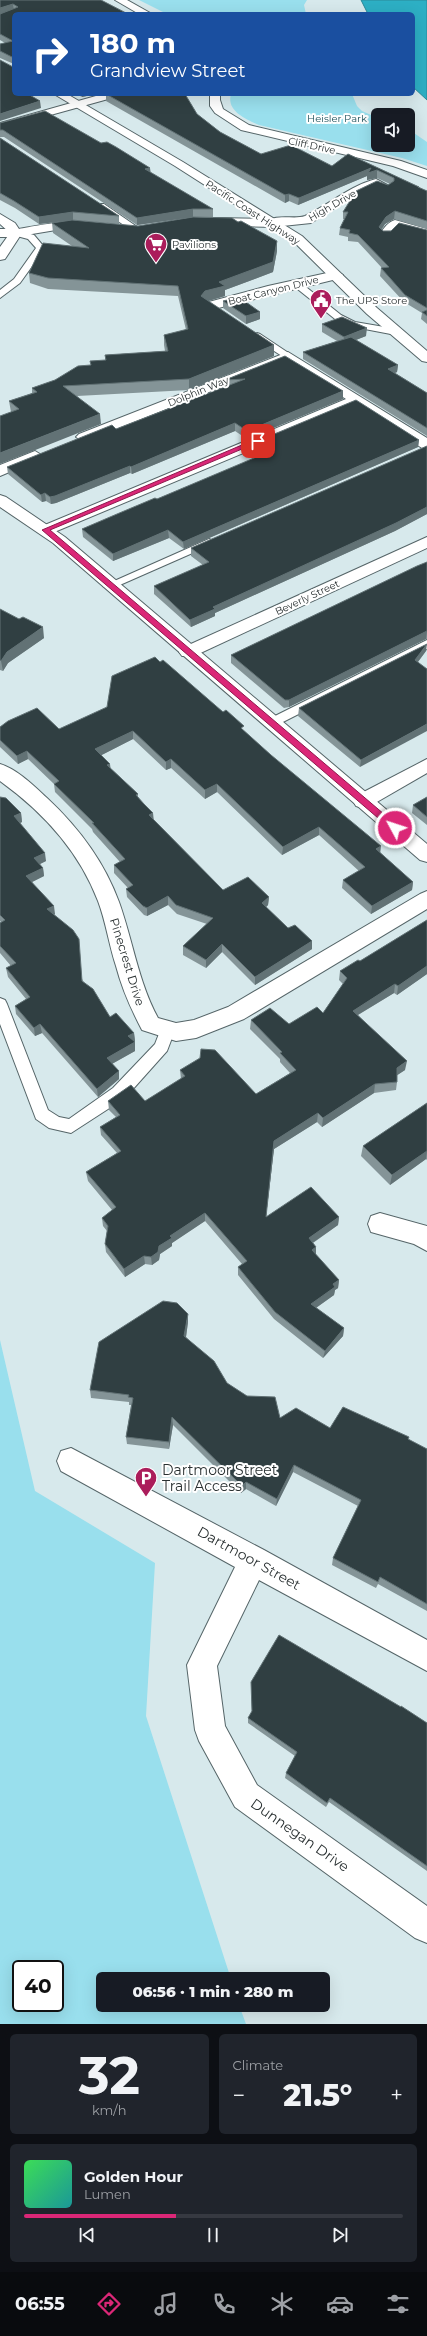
<!DOCTYPE html>
<html lang="en">
<head>
<meta charset="utf-8">
<style>
	body { margin:0; font-family:Montserrat,sans-serif; background:#20242c; color:#f1f3f6; height:100vh; display:flex; flex-direction:column; font-size:15px; white-space:nowrap }
	* { box-sizing:border-box; margin:0 }
	p { font-size:13px; color:#9ea1a6 }
	.icon { flex:none; width:22px; height:22px; fill:none; stroke:currentColor; stroke-width:2; stroke-linecap:round; stroke-linejoin:round }
	.map { position:relative; height:2024px; overflow:hidden }
	.drawer { display:flex; flex-direction:column; gap:10px; padding:10px; background:#0d0f14; flex:1 }
	.drawer>* { flex:none }
	.guide { position:absolute; left:12px; top:12px; width:403px; height:84px; border-radius:6px; box-shadow:0 4px 16px #0002; background:#1a4fa0; color:#fff; overflow:hidden }
	.buttons { position:absolute; left:371px; top:108px; display:grid; gap:8px }
	.buttons a { display:grid; place-items:center; width:44px; height:44px; border-radius:6px; background:#171b24; box-shadow:0 4px 16px #0002; font-size:20px }
	.speed { position:absolute; left:12px; top:1960px; display:flex; gap:8px; font-size:20px; font-weight:700; text-align:center }
	.speed>* { display:grid; place-content:center; width:52px; height:52px; border-radius:50%; background:#171b24; box-shadow:0 4px 16px #0002; line-height:1 }
	.speed .limit { border:2px solid #111; border-radius:6px; background:#fff; color:#111 }
	.pin { position:absolute; display:grid; place-items:center; width:34px; height:34px; color:#fff; margin:-17px; border-radius:8px; box-shadow:0 2px 6px #0006 }
	.me { position:absolute; width:44px; margin:-22px; rotate:310deg; stroke-linejoin:round; filter:drop-shadow(0 0 3px #0008) }
	.turn { display:flex; align-items:center; gap:14px; height:84px; padding:0 12px; font-size:18px }
	.turn .icon { width:52px; height:52px; stroke-width:2.5 }
	.turn b { display:block; font-size:28px; line-height:34px }
	.big { font-size:30px; font-weight:800; line-height:1.1 }
	.drawer .tile { flex:1; display:flex; flex-direction:column; justify-content:center; gap:6px; min-width:0; padding:0 14px; border-radius:6px; background:#20242c }
	.drawer .dial { align-items:center; gap:0 }
	.dial b { font-size:52px; line-height:1 }
	.song { display:flex; align-items:center; gap:12px }
	.cover { width:48px; height:48px; border-radius:6px; background:linear-gradient(135deg,hsl(130 70% 55%),hsl(180 70% 35%)) }
	.played { height:4px; border-radius:2px; background:linear-gradient(90deg,#db2777 40%,#363941 40%) }
	.keys { display:flex; justify-content:space-around; direction:ltr }
	.heat { display:flex; justify-content:space-between; align-items:center; font-size:22px; direction:ltr }
	.drawer .tiles { flex:1; display:grid; gap:10px; grid-template-columns:1fr 1fr }
	.tile:last-child { grid-column:span 2 }
	.trip { position:absolute; left:96px; top:1972px; width:234px; height:40px; border-radius:6px; background:#171b24; box-shadow:0 4px 16px #0002; font-weight:800; line-height:40px; text-align:center }
	.tabs { display:flex; height:64px; justify-content:space-around; align-items:center; background:#090b0e; color:#9ea1a6 }
	.tabs .icon { width:28px; height:28px }
	.tabs .active { color:#db2777 }
	.tabs b { font-size:18px; color:#f1f3f6 }
	.map>svg:first-child { display:block }
</style>
</head>
<body>
<div class="map">
<svg width="427" height="2024" viewBox="0 0 427 2024">
	<rect width="100%" height="100%" fill="#d7e9ec"/>
	<!-- green -->
	<g fill="#99dfed" fill-rule="evenodd">
		<polygon points="139,0 307,0 304,5 306,14 167,14"/>
		<path d="M231,94H352L357,106L362,111L378,118V145H408V129L427,142V166L402,158L259,125C246,119 226,111 231,94Z"/>
		<path d="M0,1340L35,1491L155,1563L146,1716L231,1979H103V2005H239L246,2024H0ZM21,1969H55V2003H21Z"/>
	</g>
	<!-- water -->
	<polygon fill="#2dafc4" stroke="#2c8998" points="361,0 427,0 427,100 413,87 413,14 368,14"/>
	<g fill="none" stroke-linecap="round" stroke-linejoin="round">
		<!-- service casing -->
		<g stroke="#556568" stroke-width="2">
			<g id="service">
				<polygon points="98,204 104,204 143,231 136,233 98,208"/>
				<polygon points="16,230 34,235 45,248 20,283 0,298 0,290 14,279 36,248 28,239 13,235 13,231"/>
				<polygon points="295,283 301,283 341,315 355,322 396,329 401,332 396,335 349,326 335,319 295,287"/>
				<polygon points="257,333 260,334 293,356 285,358 254,338 252,336"/>
				<polygon points="209,539 215,542 213,544 113,588 109,589 103,586"/>
				<polygon points="427,640 427,649 275,726 271,727 265,723 267,720"/>
				<polygon points="0,998 5,1000 7,1004 48,1110 59,1117 69,1119 113,1088 155,1044 162,1026 167,1024 172,1026 175,1030 167,1051 125,1098 71,1133 49,1128 36,1119 0,1024"/>
			</g>
		</g>
		<!-- minor casing -->
		<g stroke="#556568" stroke-width="2">
			<g id="minor">
				<polygon points="103,94 120,94 119,96 0,129 0,123"/>
				<path d="M376,179L389,186L383,190L376,187L346,201L311,223L273,227L267,223C273,213 295,220 305,216C329,205 349,186 376,179Z"/>
				<path d="M395,220L427,229V237L398,229L390,237H382L380,234C384,228 388,222 395,220Z"/>
				<polygon points="0,229 16,229 22,233 16,237 0,237"/>
				<polygon points="336,271 343,275 341,278 210,310 203,306 205,303 268,286"/>
				<polygon points="288,352 427,438 427,450 422,448 356,406 52,533 40,533 38,530 40,527 346,399 287,361 89,440 84,442 76,437 79,434"/>
				<polygon points="35,451 43,456 40,459 0,476 0,465"/>
				<polygon points="427,537 427,548 194,656 182,656 179,652 182,648"/>
				<polygon points="427,759 427,773 370,806 363,808 356,806 353,801 356,796"/>
				<path d="M0,764C17,769 34,786 47,798C78,827 104,861 119,902C133,941 138,981 158,1018L176,1023L194,1020L228,1007L420,894L427,891V909L244,1019L196,1038L176,1041L142,1030C131,1009 122,989 116,966C109,945 106,922 98,901C79,851 43,812 0,781Z"/>
				<polygon points="380,1213 427,1226 427,1251 414,1244 371,1232 368,1224 371,1216"/>
				<polygon points="71,1448 264,1550 427,1640 427,1671 259,1580 217,1666 225,1726 257,1785 427,1906 427,1943 415,1938 235,1807 199,1741 195,1730 187,1665 235,1567 61,1471 57,1461 61,1451"/>
			</g>
		</g>
		<!-- tertiary casing -->
		<g stroke="#556568" stroke-width="2">
			<g id="tertiary">
				<polygon points="115,0 127,0 152,14 139,14"/>
				<polygon points="210,94 220,94 220,100 223,109 249,125 401,161 427,170 427,178 393,166 241,130 215,113 210,106"/>
				<path d="M0,214L15,223L19,229C31,227 80,216 87,226L81,230H56L20,236L5,259L0,260V247L10,233L0,224Z"/>
				<polygon points="215,218 273,219 279,223 273,227 211,225 209,222 211,219"/>
				<polygon points="0,495 6,497 65,537 427,844 427,862 420,860 53,543 0,507"/>
			</g>
		</g>
		<!-- trunk casing -->
		<g stroke="#556568" stroke-width="2">
			<polygon id="trunk" points="54,94 67,94 183,162 302,236 377,308 427,351 427,362 422,361 367,314 294,242 175,166"/>
		</g>
		<!-- service -->
		<use href="#service" fill="#fff" fill-rule="evenodd"/>
		<!-- minor -->
		<use href="#minor" fill="#fff" fill-rule="evenodd"/>
		<!-- tertiary -->
		<use href="#tertiary" fill="#fff" fill-rule="evenodd"/>
		<!-- trunk -->
		<use href="#trunk" fill="#fff" fill-rule="evenodd"/>
	</g>
	<!-- wall -->
	<g fill="#849497">
		<polygon points="0,0 101,0 14,14 14,64 0,58 0,44 5,43 0,40"/>
		<polygon points="76,94 96,94 82,97"/>
		<polygon points="106,94 197,114 220,132 261,154 332,166 348,154 419,187 419,188 427,191 427,229 394,219 385,224 382,230 383,231 427,230 427,324 421,319 422,313 404,302 380,276 381,268 382,268 358,242 348,241 348,237 339,235 340,228 344,219 343,219 343,212 390,184 377,178 367,180 367,176 298,205 289,201 285,203 106,101"/>
		<polygon points="0,123 150,173 213,209 213,217 193,217 137,225 4,137 0,137"/>
		<polygon points="0,138 119,216 119,224 73,220 39,224 15,208 0,200"/>
		<polygon points="52,223 277,251 273,272 225,290 225,296 208,301 274,345 274,356 189,390 77,396 101,424 11,412 9,401 32,393 32,388 55,380 91,365 105,360 105,355 165,351 164,345 164,335 186,330 178,296 48,289 30,283 29,273 72,246 53,233"/>
		<polygon points="223,301 260,312 260,319 246,324 223,308"/>
		<polygon points="322,324 366,336 356,340 398,365 397,372 395,373 427,393 427,436 303,359 303,352 337,341 322,332"/>
		<polygon points="285,356 343,399 247,439 235,431 132,474 130,473 56,503 51,504 46,501 42,502 8,474 7,467 116,429 225,386 225,380"/>
		<polygon points="260,440 419,440 418,447 184,549 169,538 113,561 83,537 82,529 157,499 267,453 260,448"/>
		<polygon points="427,446 427,514 395,531 215,613 215,616 191,627 154,594 154,586 203,565 191,556 191,548"/>
		<polygon points="427,562 427,639 426,639 289,707 284,708 231,663 231,655"/>
		<polygon points="0,609 44,638 8,663 3,671 0,670"/>
		<polygon points="426,651 418,662 360,767 298,716 299,708"/>
		<polygon points="0,727 59,729 244,731 413,882 412,890 371,914 342,888 343,880 359,871 319,835 282,855 217,792 205,799 171,768 166,770 133,739 101,755 111,769 138,794 138,797 154,820 223,890 269,897 268,905 266,907 288,928 312,941 312,949 255,985 222,952 206,968 183,955 183,946 207,924 177,914 168,905 147,916 144,915 127,897 126,889 128,888 114,873 114,865 120,862 93,832 92,829 55,792 54,784 28,759 18,764 0,747"/>
		<polygon points="0,797 21,813 22,822 20,823 46,861 40,864 43,868 44,876 32,882 55,914 54,915 83,981 110,1017 134,1033 135,1041 134,1042 135,1051 112,1064 119,1071 119,1079 98,1097 42,1033 35,1036 16,1014 15,1006 26,999 8,977 6,968 11,966 0,953 0,923 1,922 0,921"/>
		<polygon points="427,797 427,825 412,813 413,805"/>
		<polygon points="427,920 427,974 397,995 394,993 358,1015 405,1070 397,1075 397,1082 396,1090 374,1093 322,1127 317,1122 274,1149 266,1216 339,1217 338,1225 313,1243 316,1247 316,1255 339,1280 338,1288 335,1290 334,1295 316,1308 344,1328 343,1336 323,1358 274,1319 238,1275 238,1267 242,1264 205,1221 172,1243 172,1246 160,1254 159,1260 152,1265 145,1264 125,1277 106,1252 105,1244 107,1231 103,1226 102,1218 112,1210 88,1181 86,1172 117,1153 101,1135 100,1127 116,1117 109,1110 108,1101 145,1101 181,1079 180,1070 256,1094 290,1073 280,1062 280,1059 250,1029 251,1020 289,1024 323,1013 343,984 339,980 340,971 360,961"/>
		<polygon points="427,1103 427,1160 426,1159 390,1185 361,1156 363,1146"/>
		<polygon points="188,1322 186,1337 227,1383 280,1418 330,1428 408,1440 427,1449 427,1611 378,1584 376,1588 332,1565 333,1558 358,1506 293,1472 276,1506 246,1489 241,1493 173,1425 169,1449 127,1444 126,1437 131,1405 129,1405 129,1402 91,1398 90,1390"/>
		<polygon points="251,1682 427,1723 427,1871 329,1802 326,1807 285,1778 286,1773 295,1756 248,1723 248,1718 252,1712"/>
	</g>
	<!-- shaded-wall -->
	<g fill="#627275">
		<polygon points="13,4 14,11 0,14 0,8"/>
		<polygon points="82,94 96,94 82,97"/>
		<polygon points="40,101 41,108 0,121 0,114"/>
		<polygon points="150,168 151,175 145,169"/>
		<polygon points="371,168 377,170 377,178 367,180 367,176 298,205 299,198"/>
		<polygon points="289,194 289,201 285,203 285,195"/>
		<polygon points="193,209 193,217 137,225 137,218"/>
		<polygon points="395,211 394,219 385,224 378,234 379,227 386,217"/>
		<polygon points="73,212 73,220 39,224 39,217"/>
		<polygon points="277,241 277,251 273,272 225,290 225,296 205,302 201,296 205,291 219,282"/>
		<polygon points="260,312 260,319 246,324 246,316"/>
		<polygon points="367,328 366,336 343,345 344,337"/>
		<polygon points="274,345 274,356 189,390 189,379"/>
		<polygon points="398,365 397,372 388,376 388,369"/>
		<polygon points="343,391 343,399 247,439 247,431"/>
		<polygon points="100,414 101,424 0,464 0,453"/>
		<polygon points="235,423 235,431 132,474 131,467"/>
		<polygon points="419,440 418,447 184,549 183,542"/>
		<polygon points="130,466 130,473 56,503 51,504 50,497"/>
		<polygon points="45,493 46,501 42,502 41,495"/>
		<polygon points="427,507 427,514 395,531 215,613 215,616 191,627 190,620 213,607"/>
		<polygon points="168,530 169,538 113,561 113,554"/>
		<polygon points="43,627 44,638 8,663 3,671 1,661 7,652"/>
		<polygon points="427,631 426,639 289,707 289,700"/>
		<polygon points="427,644 426,651 414,667 415,660"/>
		<polygon points="427,724 427,731 360,767 361,760"/>
		<polygon points="133,731 133,739 96,758 95,749"/>
		<polygon points="27,751 28,759 18,764 17,756"/>
		<polygon points="171,759 171,768 166,770 166,762"/>
		<polygon points="110,764 111,772 107,765"/>
		<polygon points="217,784 217,792 205,799 205,790"/>
		<polygon points="21,813 22,822 16,825 14,816"/>
		<polygon points="153,813 154,822 149,815"/>
		<polygon points="319,827 319,835 282,855 283,847"/>
		<polygon points="381,846 380,855 376,849"/>
		<polygon points="45,853 46,861 36,866 34,858"/>
		<polygon points="43,868 44,876 28,884 26,876"/>
		<polygon points="413,882 412,890 371,914 372,906"/>
		<polygon points="168,896 168,905 147,916 147,908"/>
		<polygon points="269,897 268,905 262,911 262,903"/>
		<polygon points="54,906 55,914 48,918 47,909"/>
		<polygon points="312,941 312,949 255,985 255,977"/>
		<polygon points="222,944 222,952 206,968 206,960"/>
		<polygon points="427,966 427,974 397,995 398,986"/>
		<polygon points="395,984 394,993 351,1019 353,1011"/>
		<polygon points="40,1024 42,1033 35,1036 34,1028"/>
		<polygon points="134,1033 135,1041 129,1044 128,1036"/>
		<polygon points="135,1042 135,1051 108,1066 107,1058"/>
		<polygon points="407,1061 405,1070 396,1076 397,1068"/>
		<polygon points="119,1071 119,1079 98,1097 97,1089"/>
		<polygon points="375,1084 374,1093 322,1127 323,1118"/>
		<polygon points="318,1113 317,1122 274,1149 265,1225 274,1141"/>
		<polygon points="427,1151 426,1159 390,1185 392,1175"/>
		<polygon points="205,1213 205,1221 172,1243 172,1246 160,1254 159,1260 152,1265 151,1257 159,1246 170,1236"/>
		<polygon points="339,1217 338,1225 308,1246 309,1238"/>
		<polygon points="316,1247 316,1255 312,1250"/>
		<polygon points="144,1256 145,1264 125,1277 124,1269"/>
		<polygon points="339,1280 338,1288 335,1290 334,1295 310,1312 311,1304 333,1284"/>
		<polygon points="188,1314 188,1322 185,1344 184,1336"/>
		<polygon points="344,1328 343,1336 323,1358 325,1351"/>
		<polygon points="172,1417 173,1425 169,1449 169,1442"/>
		<polygon points="294,1465 293,1472 276,1506 277,1499"/>
		<polygon points="246,1482 246,1489 241,1493 242,1486"/>
	</g>
	<!-- building -->
	<g fill="#303f42" stroke="#627275">
		<polygon points="0,0 101,0 128,14 14,14 14,58 0,51 0,44 13,41 0,34 0,14 18,7 13,4 0,8"/>
		<polygon points="0,60 13,67 14,66 14,84 13,85 14,85 14,94 28,94 40,101 0,114"/>
		<polygon points="106,94 185,94 197,114 220,132 261,154 291,145 332,166 348,154 419,187 418,187 427,191 427,221 395,211 386,217 379,227 383,231 391,231 399,223 427,230 427,308 405,295 381,268 389,267 358,235 349,233 350,230 340,228 348,212 343,212 356,191 377,181 388,185 394,181 394,178 377,170 368,173 371,168 299,198 289,194 285,195"/>
		<polygon points="45,111 101,143 107,142 116,147 150,168 145,169 213,209 193,209 137,218 3,130 0,130 0,123"/>
		<polygon points="0,138 119,216 73,212 39,217 14,201 0,193"/>
		<polygon points="193,217 232,218 238,222 241,221 277,241 273,262 219,282 225,286 205,291 201,296 274,345 189,379 63,386 100,414 0,453 0,416 19,409 9,401 37,392 32,388 55,380 78,366 91,365 90,361 106,360 105,355 168,351 164,335 188,329 178,286 48,278 29,273 43,243 89,248 52,223 72,220 138,226"/>
		<polygon points="239,297 260,312 246,316 223,301"/>
		<polygon points="427,310 427,316 422,312"/>
		<polygon points="342,317 367,328 344,337 322,324"/>
		<polygon points="351,337 398,365 388,369 427,393 427,428 303,352"/>
		<polygon points="285,356 343,391 247,431 235,423 131,467 130,466 55,496 50,497 45,493 41,495 7,467 112,425 116,429 245,379 225,380"/>
		<polygon points="356,400 419,440 183,542 168,530 113,554 82,529 117,514 155,498 157,499 273,450 260,440"/>
		<polygon points="427,446 427,507 396,523 213,607 215,609 190,620 154,586 209,562 191,548"/>
		<polygon points="427,562 427,631 289,700 285,700 231,655 417,566"/>
		<polygon points="0,609 19,619 23,617 43,627 7,652 1,661 0,660"/>
		<polygon points="427,644 415,660 427,669 427,724 361,760 299,708"/>
		<polygon points="155,657 160,662 163,660 223,712 226,710 244,726 241,728 271,755 381,846 376,849 413,882 372,906 343,880 365,867 319,827 283,847 217,784 205,790 171,759 166,762 133,731 95,749 110,764 107,765 138,794 136,795 144,804 153,813 149,815 223,890 248,877 269,897 262,903 288,928 295,925 312,941 255,977 222,944 206,960 183,946 213,918 176,905 168,896 147,908 143,906 126,889 133,885 114,865 125,859 92,823 94,823 54,784 59,781 27,751 17,756 0,740 0,727 8,721 37,708 59,729 107,707 112,676"/>
		<polygon points="0,797 6,798 21,813 14,816 45,853 34,858 43,868 26,876 54,906 47,909 73,930 79,939 82,981 93,989 110,1017 116,1013 134,1033 128,1036 135,1042 107,1058 119,1071 97,1089 40,1024 34,1028 15,1006 30,997 6,968 16,963 0,946 0,923 5,920 0,915"/>
		<polygon points="427,797 427,817 413,805"/>
		<polygon points="427,920 427,966 398,986 395,984 353,1011 407,1061 397,1068 397,1082 375,1084 323,1118 318,1113 274,1141 266,1217 311,1187 339,1217 309,1238 316,1247 312,1250 339,1280 333,1284 335,1287 311,1304 344,1328 325,1351 275,1312 238,1267 247,1261 205,1213 170,1236 172,1238 159,1246 158,1252 151,1257 144,1256 124,1269 105,1244 108,1226 102,1218 116,1207 86,1172 121,1151 100,1127 120,1115 108,1101 131,1085 145,1101 185,1076 180,1070 200,1058 201,1049 215,1050 256,1094 296,1070 280,1053 282,1052 251,1020 270,1008 289,1024 317,1007 323,1013 347,978 340,971 358,960 360,961"/>
		<polygon points="427,1103 427,1151 392,1175 363,1146"/>
		<polygon points="163,1301 177,1303 188,1314 184,1336 214,1361 227,1383 247,1396 275,1397 280,1418 296,1408 330,1428 343,1407 409,1437 408,1439 427,1449 427,1604 380,1577 378,1582 333,1558 361,1500 294,1465 277,1499 246,1482 242,1486 172,1417 169,1442 126,1437 133,1398 128,1397 129,1395 90,1390 99,1342"/>
		<polygon points="279,1635 401,1707 401,1706 427,1723 427,1866 330,1798 327,1803 286,1773 297,1752 248,1718 252,1711 251,1682"/>
	</g>
	<!-- route -->
	<polygon fill="#db2777" stroke="#8e194d" points="256,439 261,441 50,530 398,826 398,830 392,830 42,530"/>
	<!-- icons -->
	<defs>
		<g id="supermarket-pin" transform="scale(1.15)"><path d="M0 17L-7.5 6A9.5 9.5 0 1 1 7.5 6Z" fill="#ab1d5b" stroke="#fff"/><path d="M-6-5.5h2.5l.6 2H6L4.5 2H-2.5L-4.4-4H-6ZM-1.5 3.2a1.3 1.3 0 1 0 .1 0ZM3 3.2a1.3 1.3 0 1 0 .1 0Z" fill="#fff"/></g>
		<g id="civic-pin" transform="scale(1.15)"><path d="M0 17L-7.5 6A9.5 9.5 0 1 1 7.5 6Z" fill="#ab1d5b" stroke="#fff"/><path d="M-.6-6.5H3V-4.5H.6V-3L4-1V1h2V6H-6V1h2V-1L-.6-3ZM-1.2 2.5V6h2.4V2.5Z" fill="#fff"/></g>
		<g id="parking-pin" transform="scale(1.15)"><path d="M0 17L-7.5 6A9.5 9.5 0 1 1 7.5 6Z" fill="#ab1d5b" stroke="#fff"/><path d="M-3.5-5.5H1a3.5 3.5 0 0 1 0 7H-1V5.5H-3.5ZM-1-3.4V-.6H.8a1.4 1.4 0 0 0 0-2.8Z" fill="#fff"/></g>
	</defs>
	<g fill-rule="evenodd">
		<use href="#supermarket-pin" x="156" y="244"/>
		<use href="#civic-pin" x="321" y="300"/>
		<use href="#parking-pin" x="146" y="1478"/>
	</g>
	<g text-anchor="middle" stroke-width="4" stroke-linejoin="round" paint-order="stroke">
		<!-- far-park labels -->
		<g font-size="10" fill="#1c5059" stroke="#fff">
			<text x="337" y="122">Heisler Park</text>
		</g>
		<!-- far-street labels -->
		<g font-size="10" fill="#293031" stroke="#fff">
			<text transform="translate(312 145) rotate(12)" y="4">Cliff Drive</text>
			<text transform="translate(332 205) rotate(-30)" y="4">High Drive</text>
			<text transform="translate(253 212) rotate(33)" y="4">Pacific Coast Highway</text>
			<text transform="translate(273 290) rotate(-14)" y="4">Boat Canyon Drive</text>
			<text transform="translate(198 391) rotate(-22)" y="4">Dolphin Way</text>
			<text transform="translate(307 597) rotate(-25)" y="4">Beverly Street</text>
		</g>
		<!-- far-poi labels -->
		<g font-size="10" fill="#293031" stroke="#fff" text-anchor="start">
			<text x="172" y="248">Pavilions</text>
			<text x="336" y="304">The UPS Store</text>
		</g>
		<!-- street labels -->
		<g font-size="12" fill="#293031" stroke="#fff">
			<text transform="translate(127 962) rotate(73)" y="4">Pinecrest Drive</text>
		</g>
		<!-- near-poi labels -->
		<g font-size="14" fill="#293031" stroke="#fff" text-anchor="start">
			<text x="162" y="1475">Dartmoor Street<tspan x="162" dy="16">Trail Access</tspan></text>
		</g>
		<!-- near-street labels -->
		<g font-size="14" fill="#293031" stroke="#fff">
			<text transform="translate(249 1558) rotate(29)" y="5">Dartmoor Street</text>
			<text transform="translate(300 1835) rotate(35)" y="5">Dunnegan Drive</text>
		</g>
	</g>
</svg>
<div class="buttons">
<a><svg class="icon" aria-label="sound" viewBox="0 0 24 24"><path d="M4 9h4l5-4v14l-5-4H4zM17 9q2 3 0 6"/></svg></a>
</div>
<div class="speed"><div class="limit">40</div></div>
<div class="pin" style="left:258px;top:441px;background:#d93025"><svg class="icon" aria-label="arrive" viewBox="0 0 24 24"><path d="M6 21V4h12l-3 4 3 4H6"/></svg></div>
<svg class="me" style="left:395px;top:828px" viewBox="-20 -20 40 40"><circle r="17" fill="#db2777" stroke="#fff" stroke-width="3"/><path d="M0-11L8 9 0 5-8 9z" fill="#fff"/></svg>
<div class="trip">06:56 · 1 min · 280 m</div>
<div class="guide">
<div class="turn"><svg class="icon" aria-label="right" viewBox="0 0 24 24"><path d="M7 20v-9h11M14 6l5 5-5 5"/></svg><div><b>180 m</b>Grandview Street</div></div>
</div>
</div>
<section class="drawer">
<div class="tiles">
<div class="tile dial"><b>32</b><p>km/h</p></div>
<div class="tile"><p>Climate</p>
<div class="heat"><a>−</a><b class="big">21.5°</b><a>+</a></div>
</div>
<div class="tile">
<div class="song"><i class="cover"></i><div><b>Golden Hour</b><p>Lumen</p></div></div>
<div class="played"></div>
<div class="keys"><svg class="icon" aria-label="previous" viewBox="0 0 24 24"><path d="M18 5L8 12l10 7zM5 5v14"/></svg><svg class="icon" aria-label="pause" viewBox="0 0 24 24"><path d="M8 5v14M16 5v14"/></svg><svg class="icon" aria-label="next" viewBox="0 0 24 24"><path d="M6 5l10 7-10 7zM19 5v14"/></svg></div>
</div>
</div>
</section>
<nav class="tabs">
<b>06:55</b>
<svg class="icon active" aria-label="directions" viewBox="0 0 24 24"><path d="M12 3l9 9-9 9-9-9zM9 14v-3h6M13 9l2 2-2 2"/></svg>
<svg class="icon" aria-label="music" viewBox="0 0 24 24"><path d="M9 18V5l10-2v13"/><circle cx="6" cy="18" r="3"/><circle cx="16" cy="16" r="3"/></svg>
<svg class="icon" aria-label="phone" viewBox="0 0 24 24"><path d="M5 4h4l2 5-3 2q2 4 5 5l2-3 5 2v4C11 20 4 13 5 4z"/></svg>
<svg class="icon" aria-label="climate" viewBox="0 0 24 24"><path d="M12 3v18M4 7l16 10M4 17L20 7"/></svg>
<svg class="icon" aria-label="car" viewBox="0 0 24 24"><path d="M5 17H2v-5l4-1 3-4h7l3 4 3 1v5h-3M9 17h6M6 11h13"/><circle cx="7" cy="17" r="2"/><circle cx="17" cy="17" r="2"/></svg>
<svg class="icon" aria-label="filters" viewBox="0 0 24 24"><path d="M4 7h16M4 17h16"/><circle cx="9" cy="7" r="2"/><circle cx="15" cy="17" r="2"/></svg>
</nav>
</body>
</html>
